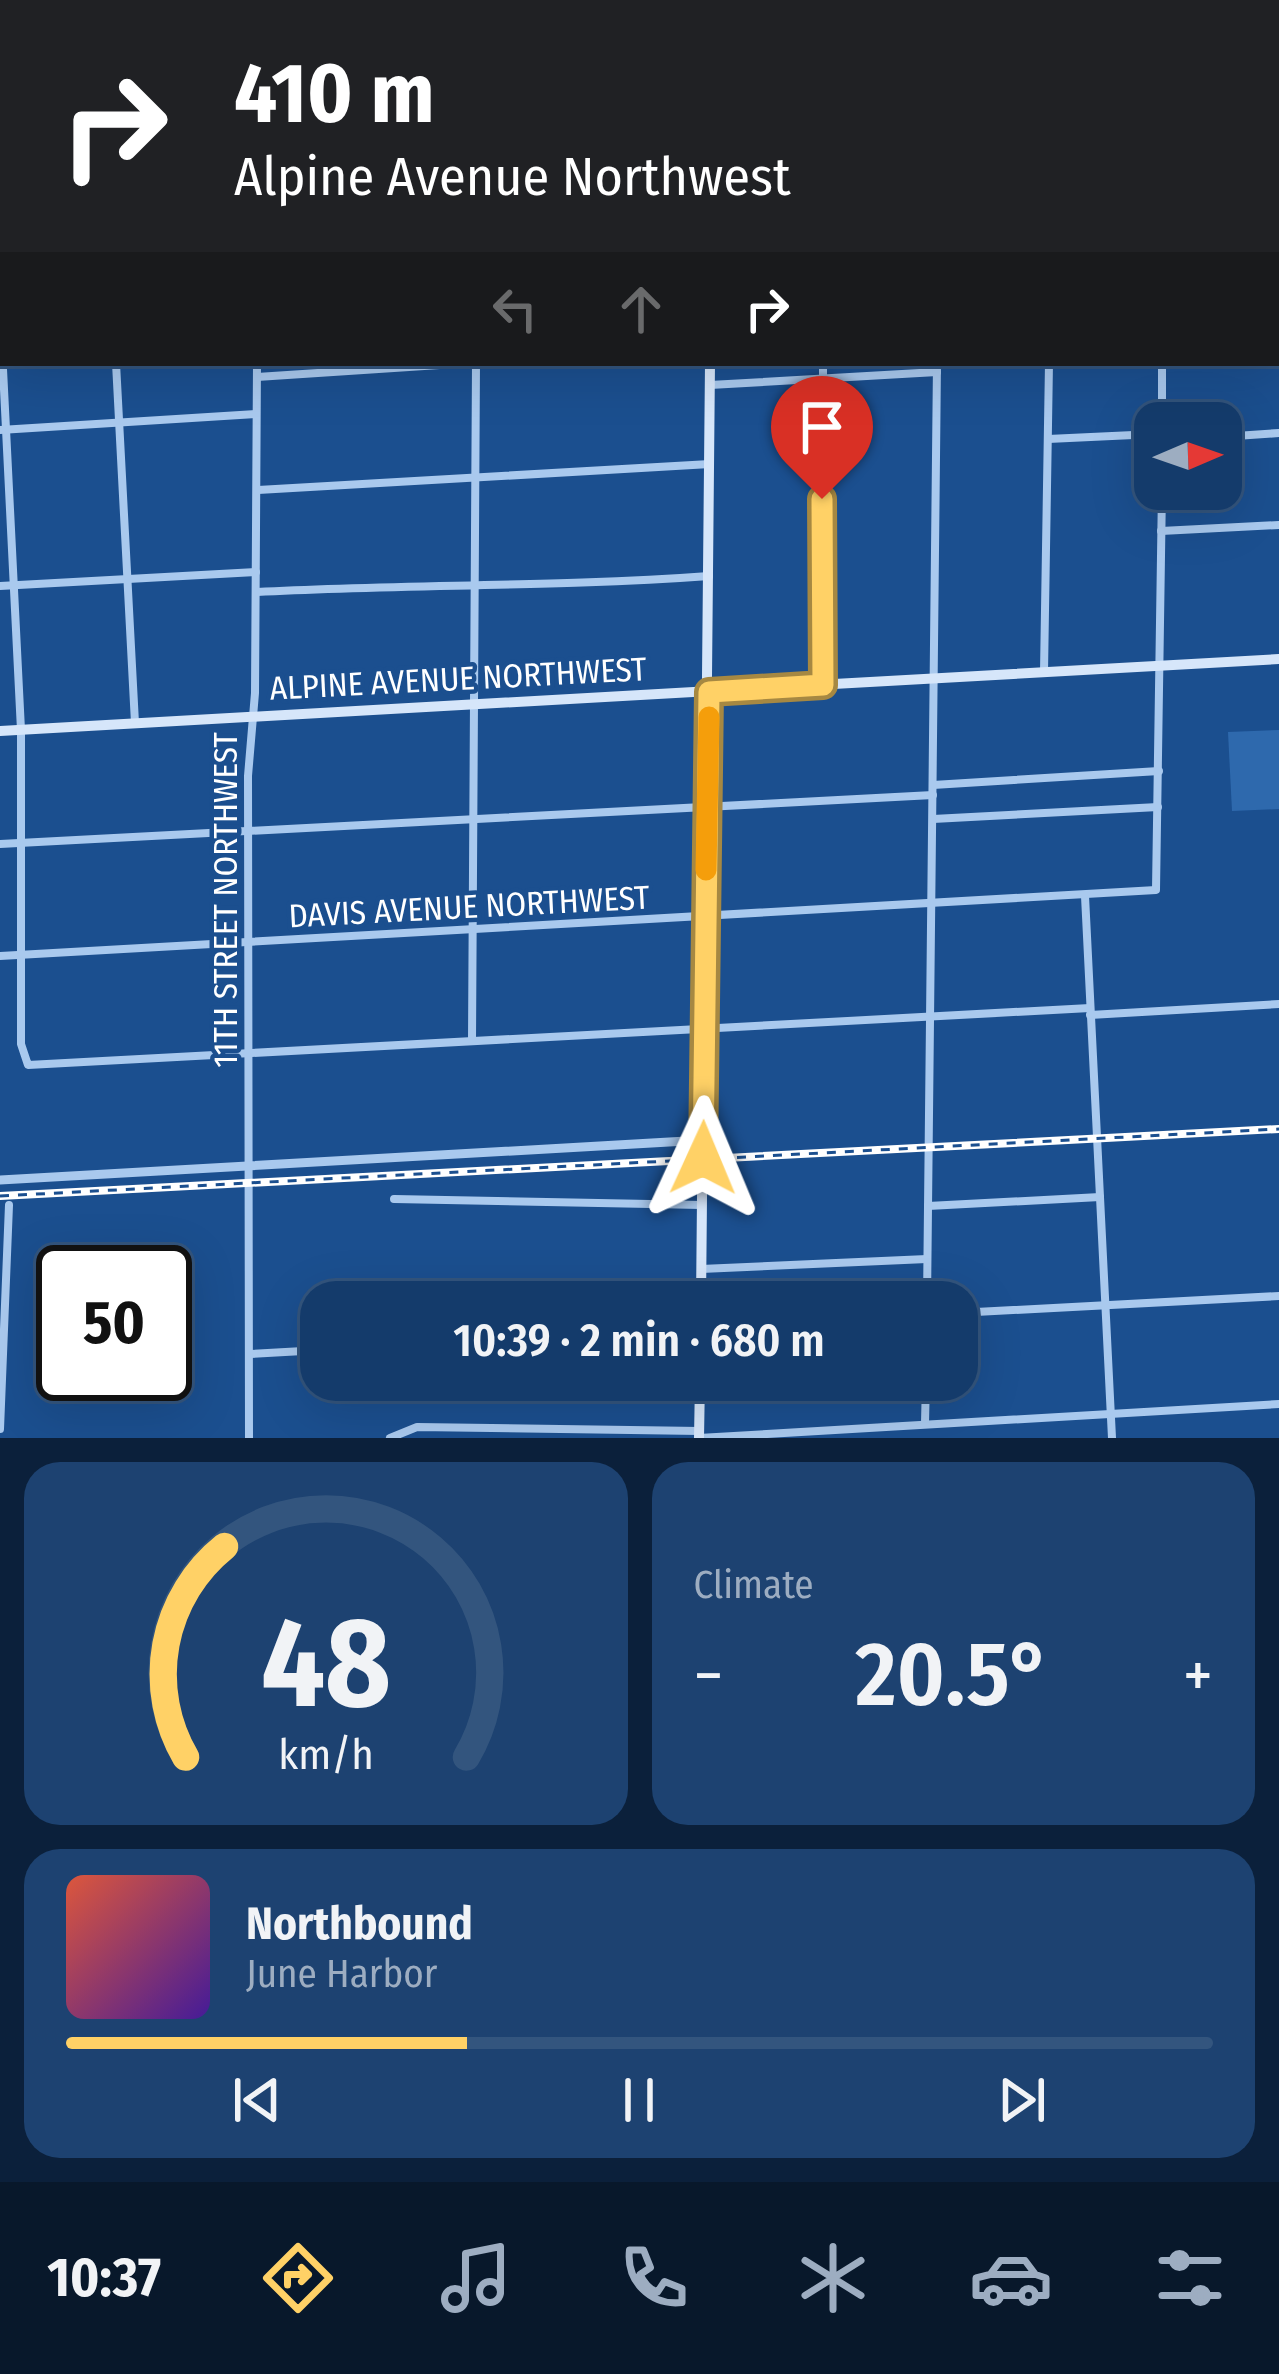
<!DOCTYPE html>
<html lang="en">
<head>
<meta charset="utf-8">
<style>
	body { margin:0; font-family:"Fira Sans Condensed",sans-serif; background:#1d4271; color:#f1f3f6; height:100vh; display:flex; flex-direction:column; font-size:45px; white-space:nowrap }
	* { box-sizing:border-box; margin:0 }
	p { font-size:39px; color:#9dadc1 }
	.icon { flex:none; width:66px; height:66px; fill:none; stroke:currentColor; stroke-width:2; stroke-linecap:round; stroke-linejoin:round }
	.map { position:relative; height:1438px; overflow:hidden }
	.sheet { display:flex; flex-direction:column; gap:24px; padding:24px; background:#0b203b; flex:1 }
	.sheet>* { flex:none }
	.hud { position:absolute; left:0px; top:0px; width:1281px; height:366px; box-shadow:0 12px 48px #0002,0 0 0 3px #33557e; background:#202124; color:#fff; overflow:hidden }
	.needle { width:78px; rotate:88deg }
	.buttons { position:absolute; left:1134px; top:402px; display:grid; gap:24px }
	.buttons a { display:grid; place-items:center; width:108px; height:108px; border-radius:24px; background:#143b6b; box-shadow:0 12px 48px #0002,0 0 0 3px #33557e; font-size:60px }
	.speed { position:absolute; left:36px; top:1245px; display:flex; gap:24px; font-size:60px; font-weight:700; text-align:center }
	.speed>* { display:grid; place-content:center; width:156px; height:156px; border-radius:50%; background:#143b6b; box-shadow:0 12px 48px #0002,0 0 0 3px #33557e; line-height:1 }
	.speed .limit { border:6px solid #111; border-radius:18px; background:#fff; color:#111 }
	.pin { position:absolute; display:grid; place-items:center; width:102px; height:102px; color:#fff; margin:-123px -51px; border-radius:50% 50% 50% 0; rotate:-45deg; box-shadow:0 0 12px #0007 }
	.pin .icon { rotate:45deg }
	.me { position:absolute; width:132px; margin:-66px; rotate:1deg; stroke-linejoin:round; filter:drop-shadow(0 0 9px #0008) }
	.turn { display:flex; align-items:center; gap:42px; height:252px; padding:0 36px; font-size:54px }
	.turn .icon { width:156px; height:156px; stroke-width:2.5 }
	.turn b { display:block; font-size:84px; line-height:102px }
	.lanes { display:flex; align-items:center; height:114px; padding:0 36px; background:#0003; justify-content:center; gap:60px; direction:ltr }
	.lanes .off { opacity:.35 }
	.big { font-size:90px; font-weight:600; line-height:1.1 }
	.sheet .widget { flex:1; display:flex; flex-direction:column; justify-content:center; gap:18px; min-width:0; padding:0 42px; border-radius:36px; background:#1d4271 }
	.sheet .dial { align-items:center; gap:0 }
	.dial svg { height:312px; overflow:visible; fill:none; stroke:#33557e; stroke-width:7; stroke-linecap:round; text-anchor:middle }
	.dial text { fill:#f1f3f6; stroke:none }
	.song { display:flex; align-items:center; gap:36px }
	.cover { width:144px; height:144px; border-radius:18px; background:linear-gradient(135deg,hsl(10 70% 55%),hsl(260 70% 35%)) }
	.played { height:12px; border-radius:6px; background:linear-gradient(90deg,#ffd166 35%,#33557e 35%) }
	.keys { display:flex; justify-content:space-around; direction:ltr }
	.heat { display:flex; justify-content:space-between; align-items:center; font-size:66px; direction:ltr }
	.sheet .tiles { flex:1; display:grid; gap:24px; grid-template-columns:1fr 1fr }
	.widget:last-child { grid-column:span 2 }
	.trip { position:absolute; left:300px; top:1281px; width:678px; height:120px; border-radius:36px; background:#143b6b; box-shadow:0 12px 48px #0002,0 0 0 3px #33557e; font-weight:600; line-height:120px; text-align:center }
	.menu { display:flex; height:192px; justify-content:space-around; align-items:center; background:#08182b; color:#9dadc1 }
	.menu .icon { width:84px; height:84px }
	.menu .on { color:#ffd166 }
	.menu b { font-size:54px; color:#f1f3f6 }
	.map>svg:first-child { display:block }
</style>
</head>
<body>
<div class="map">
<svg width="1279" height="1438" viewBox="0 0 1279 1438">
	<rect width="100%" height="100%" fill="#1b4f8f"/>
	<!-- green -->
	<polygon fill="#2e69ad" points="1279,730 1279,809 1232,811 1228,732"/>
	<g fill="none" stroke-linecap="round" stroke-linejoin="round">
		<!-- minor -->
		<g stroke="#a9c9ee" stroke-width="8">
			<polyline points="260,3 260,0"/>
			<polyline points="478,3 478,0"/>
			<polyline points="825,3 825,0"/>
			<polyline points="848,3 896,0"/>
			<polyline points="938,3 938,0"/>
			<polyline points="1052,3 1052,0"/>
			<polyline points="1165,3 1165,0"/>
			<polyline points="0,54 3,54"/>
			<polyline points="1278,96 1279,96"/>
			<polyline points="0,167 3,167"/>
			<polyline points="1278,211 1279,211"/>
			<polyline points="0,279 3,278"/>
			<polyline points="0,309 21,730 21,1044 28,1065 1090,1008"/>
			<polyline points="1278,322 1279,322"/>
			<polyline points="116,363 135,723"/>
			<polyline points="257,377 470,363"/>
			<polyline points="710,385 937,372"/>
			<polyline points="1162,423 1162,363"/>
			<polyline points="0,430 256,414"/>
			<polyline points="1221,437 1279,433"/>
			<polyline points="1048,439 1155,434"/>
			<polyline points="258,490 710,464"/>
			<polyline points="1161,531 1279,525"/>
			<polyline points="0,586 256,572"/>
			<path d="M257,592C408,584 558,587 709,576"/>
			<polyline points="1044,672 1049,363"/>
			<polyline points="823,685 823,363"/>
			<polyline points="933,785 1159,771"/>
			<polyline points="933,819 1158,807"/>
			<polyline points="0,844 933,795"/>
			<polyline points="1085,896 1112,1438"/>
			<polyline points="0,956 1156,890 1162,489"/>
			<polyline points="1090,1015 1279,1004"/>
			<polyline points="472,1041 476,363"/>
			<polyline points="394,1199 702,1205"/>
			<polyline points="928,1206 1100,1197"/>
			<polyline points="701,1269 927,1259"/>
			<polyline points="927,1302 937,363"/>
			<polyline points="957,1313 1279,1296"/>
			<polyline points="250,1354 321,1350"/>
			<polyline points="925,1423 926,1380"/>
			<polyline points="0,1429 9,1205"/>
			<polyline points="249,1438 248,776 255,693 257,363"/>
			<polyline points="390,1438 417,1427 700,1431"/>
			<polyline points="699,1438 1279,1404"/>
		</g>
		<!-- tertiary -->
		<polyline stroke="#a9c9ee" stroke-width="9" points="0,1180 704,1140"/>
		<!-- secondary -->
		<g stroke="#d6e6fa" stroke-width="10">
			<polyline points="78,3 81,0"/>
			<polyline points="712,3 712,0"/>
			<polyline points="0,122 3,117"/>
			<polyline points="0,731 1279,659"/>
			<polyline points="701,1302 710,363"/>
			<polyline points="699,1438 700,1380"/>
		</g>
		<!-- rail casing -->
		<g stroke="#fff" stroke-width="8">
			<polyline id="rail" points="0,1196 1279,1129"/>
		</g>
		<!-- rail -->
		<use href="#rail" stroke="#1b4f8f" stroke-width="3" stroke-dasharray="9" stroke-linecap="butt"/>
	</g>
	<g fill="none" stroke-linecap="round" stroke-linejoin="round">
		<!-- route casing -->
		<g stroke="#a68842" stroke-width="30">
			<polyline id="route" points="703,1158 709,692 823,685 822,499"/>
		</g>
		<!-- route -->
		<use href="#route" stroke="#ffd166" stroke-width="21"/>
		<!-- slow -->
		<polyline stroke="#f59e0b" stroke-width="21" points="706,870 709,717"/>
	</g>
	<g text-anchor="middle" stroke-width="9" stroke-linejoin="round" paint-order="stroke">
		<!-- street labels -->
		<g font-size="33" fill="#fff" stroke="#1b4f8f">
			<text transform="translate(458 678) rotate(-3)" y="12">ALPINE AVENUE NORTHWEST</text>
			<text transform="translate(225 900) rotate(-90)" y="12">11TH STREET NORTHWEST</text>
			<text transform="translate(469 906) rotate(-3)" y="12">DAVIS AVENUE NORTHWEST</text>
		</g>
	</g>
</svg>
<div class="buttons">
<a><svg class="needle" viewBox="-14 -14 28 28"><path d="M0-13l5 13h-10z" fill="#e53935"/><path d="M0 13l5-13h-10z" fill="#9dadc1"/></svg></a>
</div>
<div class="speed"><div class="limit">50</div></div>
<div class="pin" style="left:822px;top:499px;background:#d93025"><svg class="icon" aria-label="arrive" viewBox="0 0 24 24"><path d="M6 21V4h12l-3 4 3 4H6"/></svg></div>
<svg class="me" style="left:703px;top:1158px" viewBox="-20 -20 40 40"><path d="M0-17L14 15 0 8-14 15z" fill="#ffd166" stroke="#fff" stroke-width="4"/></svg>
<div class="trip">10:39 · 2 min · 680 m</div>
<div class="hud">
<div class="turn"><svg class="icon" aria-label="right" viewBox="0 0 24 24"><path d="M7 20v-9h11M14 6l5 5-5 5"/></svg><div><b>410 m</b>Alpine Avenue Northwest</div></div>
<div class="lanes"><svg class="icon off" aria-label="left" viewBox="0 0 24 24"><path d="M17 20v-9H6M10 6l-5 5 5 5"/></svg><svg class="icon off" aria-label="ahead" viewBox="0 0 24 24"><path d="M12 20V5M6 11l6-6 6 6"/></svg><svg class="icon" aria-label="right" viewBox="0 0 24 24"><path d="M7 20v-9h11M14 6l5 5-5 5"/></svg></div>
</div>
</div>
<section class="sheet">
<div class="tiles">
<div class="widget dial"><svg viewBox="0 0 100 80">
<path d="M14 69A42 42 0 1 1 86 69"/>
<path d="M14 69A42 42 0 0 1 24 15" stroke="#ffd166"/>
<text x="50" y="56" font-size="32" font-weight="700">48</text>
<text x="50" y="72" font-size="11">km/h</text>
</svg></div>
<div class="widget"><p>Climate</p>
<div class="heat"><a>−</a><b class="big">20.5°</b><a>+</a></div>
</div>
<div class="widget">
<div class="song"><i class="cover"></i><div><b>Northbound</b><p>June Harbor</p></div></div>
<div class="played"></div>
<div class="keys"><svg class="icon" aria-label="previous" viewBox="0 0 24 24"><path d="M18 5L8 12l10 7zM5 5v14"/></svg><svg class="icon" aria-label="pause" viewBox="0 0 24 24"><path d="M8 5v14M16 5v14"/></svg><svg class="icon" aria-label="next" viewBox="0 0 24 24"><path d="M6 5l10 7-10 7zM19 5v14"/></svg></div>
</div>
</div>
</section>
<nav class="menu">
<b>10:37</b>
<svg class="icon on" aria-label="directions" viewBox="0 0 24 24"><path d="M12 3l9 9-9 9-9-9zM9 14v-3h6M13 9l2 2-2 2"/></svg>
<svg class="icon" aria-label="music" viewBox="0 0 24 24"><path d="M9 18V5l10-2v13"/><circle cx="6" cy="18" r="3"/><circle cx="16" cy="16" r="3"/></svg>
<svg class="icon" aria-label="phone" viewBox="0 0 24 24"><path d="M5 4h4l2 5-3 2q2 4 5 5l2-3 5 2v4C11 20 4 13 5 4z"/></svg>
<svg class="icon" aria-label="climate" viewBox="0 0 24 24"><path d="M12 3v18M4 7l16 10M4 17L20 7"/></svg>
<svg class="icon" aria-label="car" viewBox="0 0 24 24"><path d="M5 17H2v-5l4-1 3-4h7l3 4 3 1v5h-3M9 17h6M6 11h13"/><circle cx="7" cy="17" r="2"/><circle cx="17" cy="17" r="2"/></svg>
<svg class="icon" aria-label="filters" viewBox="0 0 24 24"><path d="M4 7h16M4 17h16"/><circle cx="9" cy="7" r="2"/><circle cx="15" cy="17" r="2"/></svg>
</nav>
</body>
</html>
